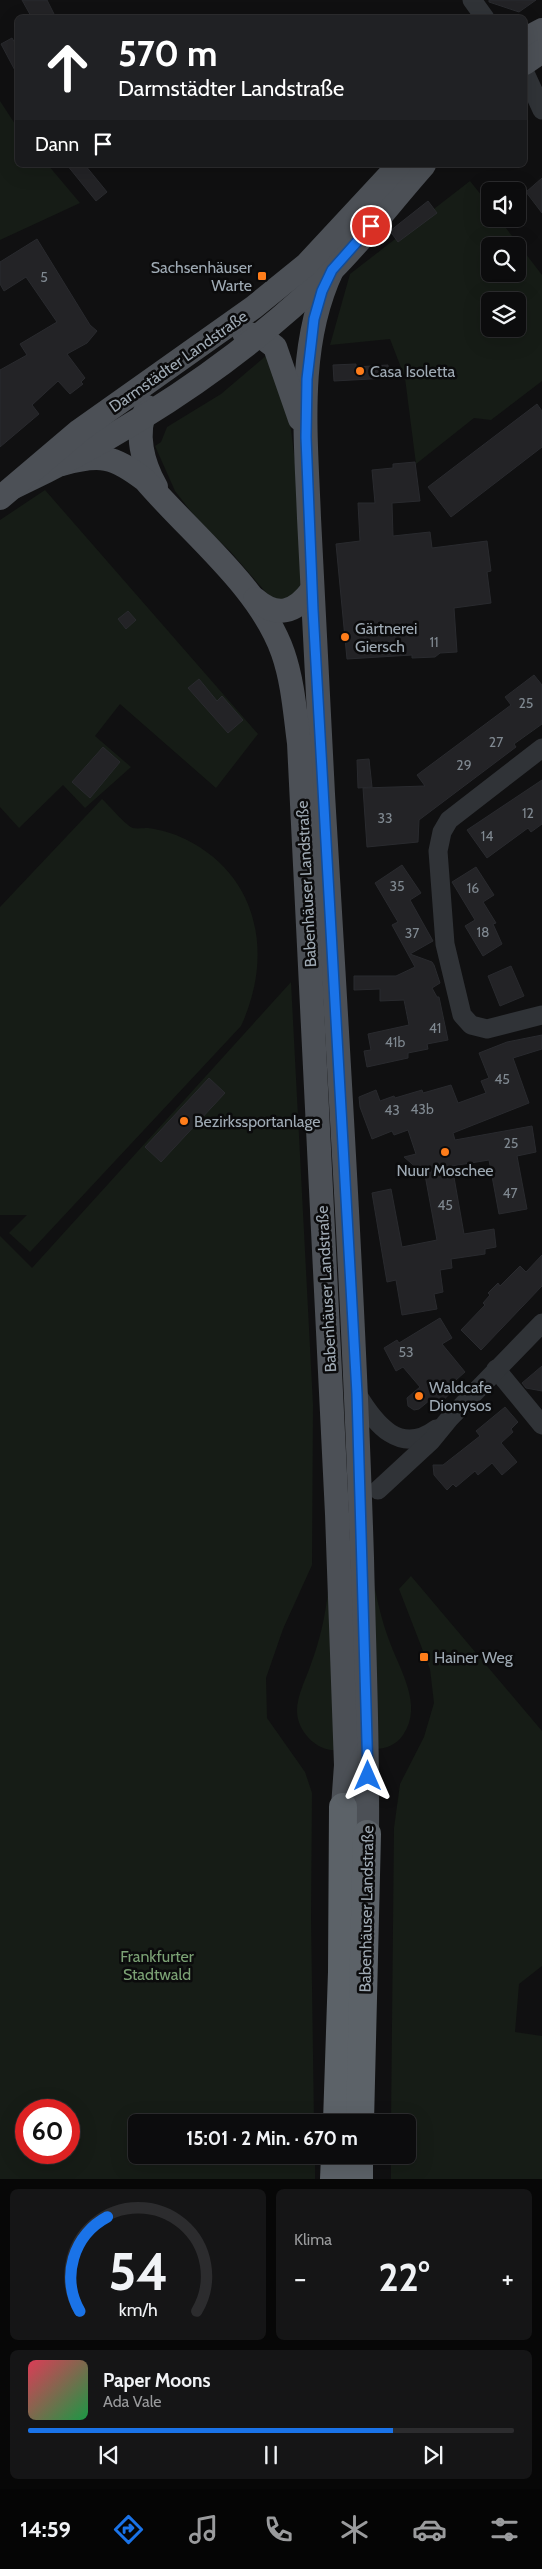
<!DOCTYPE html>
<html lang="de">
<head>
<meta charset="utf-8">
<style>
	body { margin:0; font-family:Cabin,sans-serif; background:#151516; color:#f1f3f6; height:100vh; display:flex; flex-direction:column; font-size:19px; white-space:nowrap }
	* { box-sizing:border-box; margin:0 }
	p { font-size:16px; color:#9a9b9d }
	.icon { flex:none; width:28px; height:28px; fill:none; stroke:currentColor; stroke-width:2; stroke-linecap:round; stroke-linejoin:round }
	.map { position:relative; height:2179px; overflow:hidden }
	.panel { display:flex; flex-direction:column; gap:10px; padding:10px; background:#070707; flex:1 }
	.panel>* { flex:none }
	.hud { position:absolute; left:15px; top:15px; width:512px; height:152px; border-radius:8px; box-shadow:0 5px 20px #0002,0 0 0 1px #2c2c2e; background:#202124; color:#fff; overflow:hidden }
	.controls { position:absolute; left:481px; top:182px; display:grid; gap:10px }
	.controls a { display:grid; place-items:center; width:45px; height:45px; border-radius:8px; background:#0c0c0d; box-shadow:0 5px 20px #0002,0 0 0 1px #2c2c2e; font-size:25px }
	.speed { position:absolute; left:15px; top:2099px; display:flex; gap:10px; font-size:25px; font-weight:700; text-align:center }
	.speed>* { display:grid; place-content:center; width:65px; height:65px; border-radius:50%; background:#0c0c0d; box-shadow:0 5px 20px #0002,0 0 0 1px #2c2c2e; line-height:1 }
	.speed .limit { border:8px solid #d22; background:#fff; color:#111 }
	.pin { position:absolute; display:grid; place-items:center; width:42px; height:42px; color:#fff; margin:-21px; border:2px solid #fff; border-radius:50%; box-shadow:0 1px 5px #0007 }
	.me { position:absolute; width:55px; margin:-28px; rotate:0deg; stroke-linejoin:round; filter:drop-shadow(0 0 4px #0008) }
	.turn { display:flex; align-items:center; gap:18px; height:105px; padding:0 20px; font-size:22px }
	.turn .icon { width:65px; height:65px; stroke-width:2.5 }
	.turn b { display:block; font-size:35px; line-height:42px }
	.then { display:flex; align-items:center; height:48px; padding:0 20px; background:#0003; gap:10px; font-size:19px }
	.big { font-size:38px; font-weight:800; line-height:1.1 }
	.panel .tile { flex:1; display:flex; flex-direction:column; justify-content:center; gap:8px; min-width:0; padding:0 18px; border-radius:8px; background:#151516 }
	.panel .dial { align-items:center; gap:0 }
	.dial svg { height:130px; overflow:visible; fill:none; stroke:#2c2c2e; stroke-width:7; stroke-linecap:round; text-anchor:middle }
	.dial text { fill:#f1f3f6; stroke:none }
	.song { display:flex; align-items:center; gap:15px }
	.cover { width:60px; height:60px; border-radius:8px; background:linear-gradient(135deg,hsl(350 70% 55%),hsl(140 70% 35%)) }
	.played { height:5px; border-radius:2px; background:linear-gradient(90deg,#1a73e8 75%,#2c2c2e 75%) }
	.keys { display:flex; justify-content:space-around; direction:ltr }
	.heat { display:flex; justify-content:space-between; align-items:center; font-size:28px; direction:ltr }
	.panel .tiles { flex:1; display:grid; gap:10px; grid-template-columns:1fr 1fr }
	.tile:last-child { grid-column:span 2 }
	.trip { position:absolute; left:128px; top:2114px; width:288px; height:50px; border-radius:8px; background:#0c0c0d; box-shadow:0 5px 20px #0002,0 0 0 1px #2c2c2e; font-weight:800; line-height:50px; text-align:center }
	.dock { display:flex; height:80px; justify-content:space-around; align-items:center; background:#050505; color:#9a9b9d }
	.dock .icon { width:35px; height:35px }
	.dock .current { color:#1a73e8 }
	.dock b { font-size:22px; color:#f1f3f6 }
	.map>svg:first-child { display:block }
</style>
</head>
<body>
<div class="map">
<svg width="542" height="2179" viewBox="0 0 542 2179">
	<rect width="100%" height="100%" fill="#101011"/>
	<!-- green -->
	<g fill="#161c16" fill-rule="evenodd">
		<polygon points="0,101 17,127 18,165 48,165 80,203 0,240"/>
		<path d="M470,181L490,206V219H499L542,275V381L491,420L474,418L416,464L405,378L390,339L330,345L350,274ZM490,246H518V274H490ZM490,301H518V329H490Z"/>
		<polygon points="268,354 279,363 291,430 301,510 305,582 296,599 276,604 230,551 199,522 175,491 155,446 161,442 167,427 221,394"/>
		<polygon points="45,490 258,734 216,788 120,704 95,736 131,767 85,808 63,785 19,828 0,807 0,520"/>
		<path d="M102,799C109,805 125,825 133,828C137,829 144,828 148,828C161,830 173,833 185,839C259,875 274,955 241,1026L30,1252L9,1233L27,1215H0V907Z"/>
		<path d="M291,982L313,1405L312,1565L283,1629L266,1678L267,1718L305,1772L312,1793L311,1918L314,2122H136V2155H315V2179H0V1236L32,1268ZM26,2110H69V2152H26Z"/>
		<path d="M372,1576C377,1598 381,1619 389,1640C399,1669 424,1705 403,1735C396,1745 386,1749 374,1749Z"/>
		<polygon points="411,1576 542,1731 542,1966 519,1984 515,2032 542,2036 542,2179 391,2179 391,2155 406,2155 406,2122 391,2122 394,1828 400,1784 424,1737 434,1703 430,1669 399,1589"/>
		<path d="M328,1592L332,1593L337,1750C317,1752 297,1731 297,1711C297,1695 306,1679 311,1664C320,1640 325,1617 328,1592Z"/>
	</g>
	<!-- building -->
	<g fill="#232326" stroke="#292a2e">
		<polygon points="22,0 47,0 56,18 32,18"/>
		<polygon points="489,0 536,0 519,12 489,2"/>
		<polygon points="12,38 18,48 18,76 1,44"/>
		<polygon points="67,165 85,165 107,192 96,201"/>
		<polygon points="542,178 542,213 526,192"/>
		<polygon points="428,201 437,213 398,242 390,231"/>
		<polygon points="37,239 90,325 97,331 87,343 67,354 85,378 81,382 83,384 70,394 58,381 32,405 39,414 0,447 0,370 27,355 20,344 57,322 26,277 4,291 0,284 0,262"/>
		<polygon points="356,364 356,367 388,365 389,378 334,381 333,365"/>
		<polygon points="537,404 542,411 542,447 451,517 428,487"/>
		<polygon points="415,462 420,501 392,503 393,536 430,532 432,548 487,541 491,571 487,572 491,603 454,608 457,652 440,653 435,657 412,658 412,655 347,659 336,544 360,541 358,503 375,503 372,470 393,468 393,464"/>
		<polygon points="128,611 136,620 126,629 118,619"/>
		<polygon points="534,675 542,685 542,724 514,744 516,747 419,820 418,842 367,847 363,788 425,786 417,775 511,705 505,697"/>
		<polygon points="199,679 217,701 222,696 243,720 228,733 188,688"/>
		<polygon points="103,747 120,762 90,798 72,782"/>
		<polygon points="369,759 372,787 358,788 357,760"/>
		<polygon points="542,780 542,824 531,832 528,828 487,858 467,830"/>
		<polygon points="402,865 421,893 410,900 433,941 410,954 432,962 434,965 440,983 432,988 437,997 439,997 448,1040 427,1044 428,1049 408,1053 408,1058 367,1067 364,1051 371,1050 368,1034 409,1025 404,1000 380,1001 380,989 354,990 354,976 396,976 415,967 392,925 398,922 375,883"/>
		<polygon points="476,867 494,895 483,902 496,923 493,924 502,944 483,956 465,926 475,920 452,882"/>
		<polygon points="511,966 524,996 500,1006 488,976"/>
		<polygon points="542,1035 542,1049 513,1058 529,1103 453,1133 455,1140 532,1126 536,1152 517,1156 527,1209 499,1214 489,1160 452,1166 464,1234 494,1229 496,1247 485,1249 485,1254 451,1259 452,1268 440,1270 443,1292 434,1294 437,1309 402,1315 396,1280 387,1282 372,1193 391,1189 402,1247 437,1240 425,1175 404,1157 416,1154 408,1130 394,1135 392,1131 372,1139 360,1107 359,1097 376,1090 380,1101 394,1096 395,1098 422,1090 423,1093 451,1085 458,1103 486,1093 481,1081 489,1078 479,1053 507,1042"/>
		<polygon points="209,1078 225,1093 161,1162 145,1147"/>
		<polygon points="542,1255 542,1286 481,1350 461,1330 485,1305 483,1303 490,1295 488,1293 498,1283 500,1286 520,1266 526,1272"/>
		<polygon points="440,1318 452,1338 442,1344 465,1372 448,1387 452,1391 439,1405 430,1400 419,1409 414,1410 408,1406 407,1398 420,1387 403,1367 396,1371 384,1348 397,1340 399,1343"/>
		<polygon points="542,1366 542,1391 526,1388 522,1383"/>
		<polygon points="505,1407 518,1422 511,1429 513,1432 501,1443 517,1462 502,1475 492,1463 478,1475 475,1471 456,1487 453,1484 447,1490 434,1475 433,1465 443,1465 480,1436 476,1431"/>
	</g>
	<g fill="none" stroke-linecap="round" stroke-linejoin="round">
		<!-- minor -->
		<g stroke="#303337" stroke-width="19">
			<polyline points="472,0 485,18"/>
			<polyline points="525,73 542,110"/>
			<polyline points="542,748 449,820 442,832 438,851 445,944 462,1015 471,1025 487,1029 542,1015"/>
			<polyline points="496,1369 542,1425"/>
			<path d="M357,1394C375,1424 400,1456 436,1429"/>
			<polyline points="378,1490 431,1441 449,1419 542,1323"/>
		</g>
		<!-- major -->
		<g stroke="#4c5056" stroke-width="24">
			<polyline points="525,39 542,30"/>
			<polyline points="525,63 542,51"/>
			<path d="M332,270C296,346 306,436 309,518C313,610 318,702 323,794C338,1049 354,1303 362,1558C364,1650 368,1742 367,1834"/>
			<polyline points="244,333 262,337 275,347 300,419"/>
			<path d="M147,407C134,433 143,464 156,487"/>
			<path d="M62,464C100,453 114,456 145,480C190,533 260,587 283,653C293,682 295,713 299,743L337,1514L346,1765L343,1807"/>
			<path d="M14,487C130,432 240,361 332,270C365,237 393,200 424,165"/>
			<polyline points="0,498 79,431 254,307 307,264 399,165"/>
			<path d="M255,599C277,618 295,613 312,590"/>
		</g>
		<!-- highway -->
		<g stroke="#5c6268" stroke-width="28">
			<polyline points="337,2122 342,1972 343,1807"/>
			<polyline points="360,2122 367,1834"/>
			<polyline points="334,2179 335,2155"/>
			<polyline points="359,2179 359,2155"/>
		</g>
	</g>
	<g fill="none" stroke-linecap="round" stroke-linejoin="round">
		<!-- route casing -->
		<g stroke="#114b97" stroke-width="12">
			<polyline id="route" points="368,1776 357,1394 313,610 306,437 307,379 311,345 314,319 322,291 332,270 371,226"/>
		</g>
		<!-- route -->
		<use href="#route" stroke="#1a73e8" stroke-width="9"/>
	</g>
	<!-- markers -->
	<g fill="#ff7d1a" stroke="#0b0b0c" stroke-width="2">
		<rect x="257" y="271" width="10" height="10" rx="2.5"/>
		<circle cx="360" cy="371" r="5"/>
		<circle cx="345" cy="637" r="5"/>
		<circle cx="184" cy="1121" r="5"/>
		<circle cx="445" cy="1152" r="5"/>
		<circle cx="419" cy="1396" r="5"/>
		<rect x="419" y="1652" width="10" height="10" rx="2.5"/>
	</g>
	<g text-anchor="middle" stroke-width="5" stroke-linejoin="round" paint-order="stroke">
		<!-- number labels -->
		<g font-size="14" fill="#7f8890">
			<text x="44" y="282">5</text>
			<text x="434" y="647">11</text>
			<text x="526" y="708">25</text>
			<text x="496" y="747">27</text>
			<text x="464" y="770">29</text>
			<text x="528" y="818">12</text>
			<text x="385" y="823">33</text>
			<text x="487" y="841">14</text>
			<text x="397" y="891">35</text>
			<text x="473" y="893">16</text>
			<text x="483" y="937">18</text>
			<text x="412" y="938">37</text>
			<text x="435" y="1033">41</text>
			<text x="395" y="1047">41b</text>
			<text x="502" y="1084">45</text>
			<text x="422" y="1114">43b</text>
			<text x="392" y="1115">43</text>
			<text x="511" y="1148">25</text>
			<text x="510" y="1198">47</text>
			<text x="445" y="1210">45</text>
			<text x="406" y="1357">53</text>
		</g>
		<!-- poi labels -->
		<g font-size="16" fill="#9faab4" stroke="#0b0b0c" text-anchor="start">
			<text x="252" y="273" text-anchor="end">Sachsenhäuser<tspan x="252" dy="18">Warte</tspan></text>
			<text x="370" y="377">Casa Isoletta</text>
			<text x="355" y="634">Gärtnerei<tspan x="355" dy="18">Giersch</tspan></text>
			<text x="194" y="1127">Bezirkssportanlage</text>
			<text x="445" y="1176" text-anchor="middle">Nuur Moschee</text>
			<text x="429" y="1393">Waldcafe<tspan x="429" dy="18">Dionysos</tspan></text>
			<text x="434" y="1663">Hainer Weg</text>
		</g>
		<!-- street labels -->
		<g font-size="16" fill="#9faab4" stroke="#0b0b0c">
			<text transform="translate(178 361) rotate(-35)" y="6">Darmstädter Landstraße</text>
			<text transform="translate(306 884) rotate(-93)" y="6">Babenhäuser Landstraße</text>
			<text transform="translate(326 1289) rotate(-93)" y="6">Babenhäuser Landstraße</text>
			<text transform="translate(366 1909) rotate(-89)" y="6">Babenhäuser Landstraße</text>
		</g>
		<!-- park labels -->
		<g font-size="16" fill="#7ba174" stroke="#0b0b0c">
			<text x="157" y="1962">Frankfurter<tspan x="157" dy="18">Stadtwald</tspan></text>
		</g>
	</g>
</svg>
<div class="controls">
<a><svg class="icon" aria-label="sound" viewBox="0 0 24 24"><path d="M4 9h4l5-4v14l-5-4H4zM17 9q2 3 0 6"/></svg></a>
<a><svg class="icon" aria-label="search" viewBox="0 0 24 24"><circle cx="10" cy="10" r="6"/><path d="M15 15l6 6"/></svg></a>
<a><svg class="icon" aria-label="layers" viewBox="0 0 24 24"><path d="M12 4l9 5-9 5-9-5zM3 14l9 5 9-5"/></svg></a>
</div>
<div class="speed"><div class="limit">60</div></div>
<div class="pin" style="left:371px;top:226px;background:#d93025"><svg class="icon" aria-label="arrive" viewBox="0 0 24 24"><path d="M6 21V4h12l-3 4 3 4H6"/></svg></div>
<svg class="me" style="left:368px;top:1776px" viewBox="-20 -20 40 40"><path d="M0-17L14 15 0 8-14 15z" fill="#1a73e8" stroke="#fff" stroke-width="4"/></svg>
<div class="trip">15:01 · 2 Min. · 670 m</div>
<div class="hud">
<div class="turn"><svg class="icon" aria-label="ahead" viewBox="0 0 24 24"><path d="M12 20V5M6 11l6-6 6 6"/></svg><div><b>570 m</b>Darmstädter Landstraße</div></div>
<div class="then">Dann<svg class="icon" aria-label="arrive" viewBox="0 0 24 24"><path d="M6 21V4h12l-3 4 3 4H6"/></svg></div>
</div>
</div>
<section class="panel">
<div class="tiles">
<div class="tile dial"><svg viewBox="0 0 100 80">
<path d="M14 69A42 42 0 1 1 86 69"/>
<path d="M14 69A42 42 0 0 1 31 11" stroke="#1a73e8"/>
<text x="50" y="56" font-size="32" font-weight="700">54</text>
<text x="50" y="72" font-size="11">km/h</text>
</svg></div>
<div class="tile"><p>Klima</p>
<div class="heat"><a>−</a><b class="big">22°</b><a>+</a></div>
</div>
<div class="tile">
<div class="song"><i class="cover"></i><div><b>Paper Moons</b><p>Ada Vale</p></div></div>
<div class="played"></div>
<div class="keys"><svg class="icon" aria-label="previous" viewBox="0 0 24 24"><path d="M18 5L8 12l10 7zM5 5v14"/></svg><svg class="icon" aria-label="pause" viewBox="0 0 24 24"><path d="M8 5v14M16 5v14"/></svg><svg class="icon" aria-label="next" viewBox="0 0 24 24"><path d="M6 5l10 7-10 7zM19 5v14"/></svg></div>
</div>
</div>
</section>
<nav class="dock">
<b>14:59</b>
<svg class="icon current" aria-label="directions" viewBox="0 0 24 24"><path d="M12 3l9 9-9 9-9-9zM9 14v-3h6M13 9l2 2-2 2"/></svg>
<svg class="icon" aria-label="music" viewBox="0 0 24 24"><path d="M9 18V5l10-2v13"/><circle cx="6" cy="18" r="3"/><circle cx="16" cy="16" r="3"/></svg>
<svg class="icon" aria-label="phone" viewBox="0 0 24 24"><path d="M5 4h4l2 5-3 2q2 4 5 5l2-3 5 2v4C11 20 4 13 5 4z"/></svg>
<svg class="icon" aria-label="climate" viewBox="0 0 24 24"><path d="M12 3v18M4 7l16 10M4 17L20 7"/></svg>
<svg class="icon" aria-label="car" viewBox="0 0 24 24"><path d="M5 17H2v-5l4-1 3-4h7l3 4 3 1v5h-3M9 17h6M6 11h13"/><circle cx="7" cy="17" r="2"/><circle cx="17" cy="17" r="2"/></svg>
<svg class="icon" aria-label="filters" viewBox="0 0 24 24"><path d="M4 7h16M4 17h16"/><circle cx="9" cy="7" r="2"/><circle cx="15" cy="17" r="2"/></svg>
</nav>
</body>
</html>
